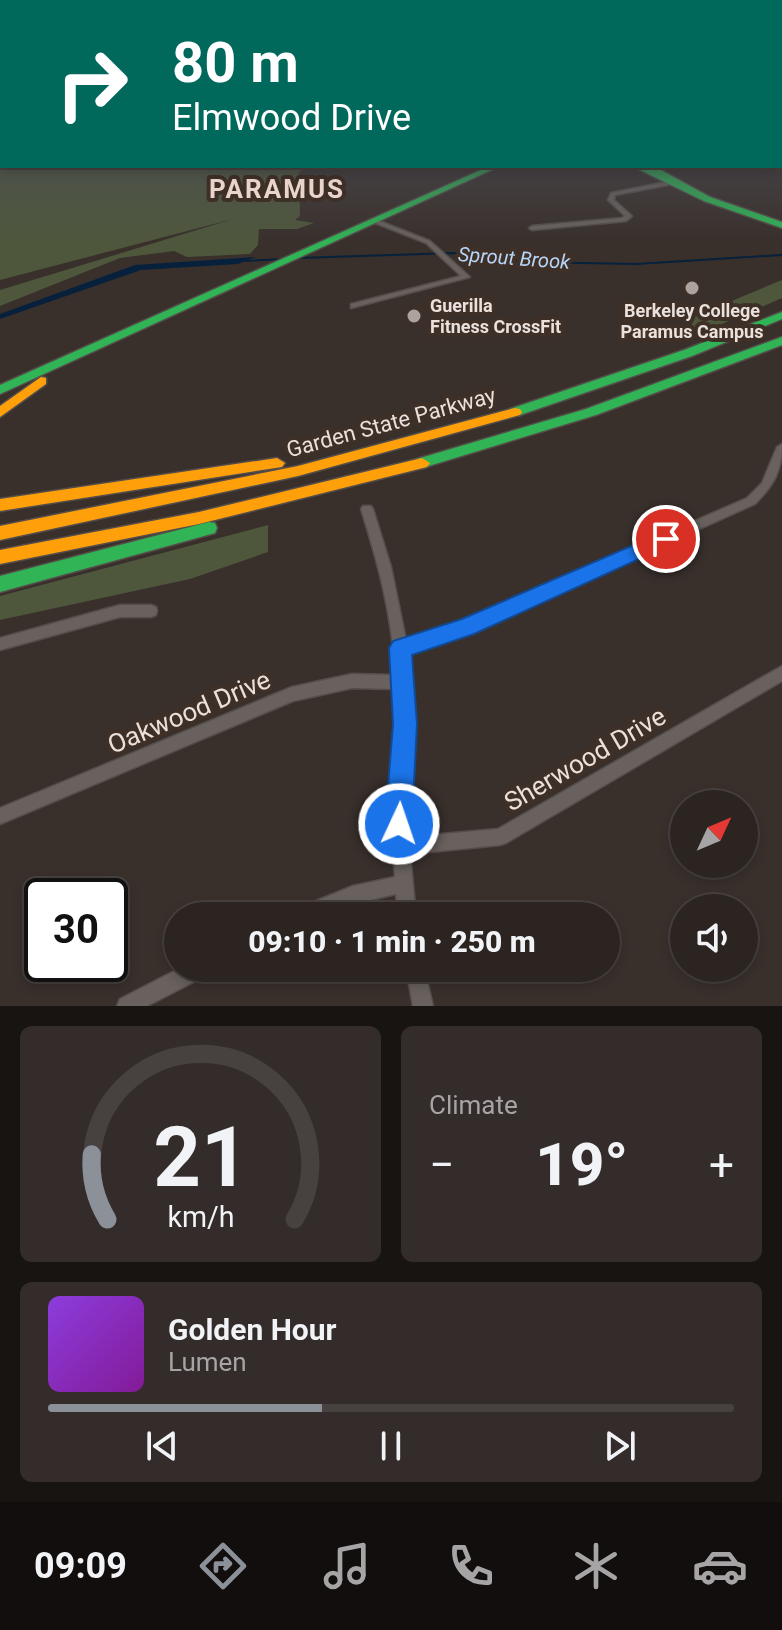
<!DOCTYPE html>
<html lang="en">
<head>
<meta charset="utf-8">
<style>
	body { margin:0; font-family:Roboto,sans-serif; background:#332c2a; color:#f1f3f6; height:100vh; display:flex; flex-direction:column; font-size:30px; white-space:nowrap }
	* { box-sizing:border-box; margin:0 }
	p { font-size:26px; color:#a6a4a5 }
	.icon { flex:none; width:44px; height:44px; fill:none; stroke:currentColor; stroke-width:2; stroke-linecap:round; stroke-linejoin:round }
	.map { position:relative; height:1006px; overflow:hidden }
	.panel { display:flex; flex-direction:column; gap:20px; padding:20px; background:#181412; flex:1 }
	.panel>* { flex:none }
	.banner { position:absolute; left:0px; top:0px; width:782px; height:168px; box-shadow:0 4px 12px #0003,0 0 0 2px #47413f; background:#00695c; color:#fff; overflow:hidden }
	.needle { width:52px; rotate:46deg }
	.buttons { position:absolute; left:670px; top:790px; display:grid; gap:16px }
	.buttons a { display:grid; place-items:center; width:88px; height:88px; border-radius:50%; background:#2b2421; box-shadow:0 4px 12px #0003,0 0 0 2px #47413f; font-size:40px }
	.speed { position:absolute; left:24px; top:878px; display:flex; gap:16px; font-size:40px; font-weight:700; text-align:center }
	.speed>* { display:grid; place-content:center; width:104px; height:104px; border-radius:50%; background:#2b2421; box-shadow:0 4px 12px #0003,0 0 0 2px #47413f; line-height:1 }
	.speed .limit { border:4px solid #111; border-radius:12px; background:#fff; color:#111 }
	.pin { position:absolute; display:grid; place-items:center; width:68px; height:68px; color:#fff; margin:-34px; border:4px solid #fff; border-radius:50%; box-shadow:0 2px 8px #0007 }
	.me { position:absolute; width:88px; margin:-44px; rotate:3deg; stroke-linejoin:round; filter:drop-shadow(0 0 6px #0008) }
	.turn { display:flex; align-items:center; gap:28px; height:168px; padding:0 40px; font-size:36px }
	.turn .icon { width:104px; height:104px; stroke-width:2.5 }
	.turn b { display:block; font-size:56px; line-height:68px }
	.big { font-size:60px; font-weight:800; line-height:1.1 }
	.panel .card { flex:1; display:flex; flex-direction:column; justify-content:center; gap:12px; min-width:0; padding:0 28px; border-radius:12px; background:#332c2a }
	.panel .dial { align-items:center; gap:0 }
	.dial svg { height:208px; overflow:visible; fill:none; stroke:#47413f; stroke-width:7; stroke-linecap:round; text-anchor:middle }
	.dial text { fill:#f1f3f6; stroke:none }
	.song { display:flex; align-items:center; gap:24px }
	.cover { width:96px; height:96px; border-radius:12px; background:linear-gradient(135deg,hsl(270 70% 55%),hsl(290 70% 35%)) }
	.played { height:8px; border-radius:4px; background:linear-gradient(90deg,#8c9099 40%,#47413f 40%) }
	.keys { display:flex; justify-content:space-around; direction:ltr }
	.heat { display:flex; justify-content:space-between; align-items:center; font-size:44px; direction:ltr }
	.panel .tiles { flex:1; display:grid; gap:20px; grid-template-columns:1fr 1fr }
	.card:last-child { grid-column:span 2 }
	.trip { position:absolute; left:164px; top:902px; width:456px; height:80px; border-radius:40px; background:#2b2421; box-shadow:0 4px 12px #0003,0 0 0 2px #47413f; font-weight:800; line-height:80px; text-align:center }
	.tab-bar { display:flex; height:128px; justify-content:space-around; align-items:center; background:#110e0d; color:#a6a4a5 }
	.tab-bar .icon { width:56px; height:56px }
	.tab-bar .current { color:#8c9099 }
	.tab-bar b { font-size:36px; color:#f1f3f6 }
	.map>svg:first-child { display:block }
</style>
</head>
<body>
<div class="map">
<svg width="782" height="1006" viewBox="0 0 782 1006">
	<rect width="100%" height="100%" fill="#39302c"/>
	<!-- green -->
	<g fill="#4e573c">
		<polygon points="0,102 2,166 312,166 299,172 300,216 295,220 314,223 297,229 259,229 258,245 250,254 187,257 174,251 120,258 0,306 0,290 233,219 0,280"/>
		<polygon points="782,280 782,298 694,336 691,318"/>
		<polygon points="268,525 268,552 190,579 0,620 0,596"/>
	</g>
	<!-- water -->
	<polygon fill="#07213c" points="256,257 238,264 141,270 0,319 0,314 135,265"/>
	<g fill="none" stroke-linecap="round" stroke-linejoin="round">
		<!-- stream -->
		<g stroke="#07213c" stroke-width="2">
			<polyline points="298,258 454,253 527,262 636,264 782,255"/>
			<polyline points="246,261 282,259"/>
		</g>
		<!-- street casing -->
		<g stroke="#544d49" stroke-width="3">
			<g id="street">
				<rect x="780" y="157" width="2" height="4"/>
				<polygon points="676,180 678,183 615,195 614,200 632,216 626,221 532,230 529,228 532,226 622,218 625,216 608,200 611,193"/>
				<polygon points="373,220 377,220 430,241 470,277 351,308 351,304 461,276 426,243 373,222"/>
				<path d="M782,444C782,471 774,485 755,504L472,631L408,652L412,724L407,824L408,837L498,829L782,666V681L506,843L500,845L410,854L416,916H398L396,894L353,904L323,916H291L294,910L353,886L395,877L391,824L398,724L396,689L352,688L293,701L0,824V808L292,687L352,674L395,675C393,618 378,563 361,509L363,506H371L373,509L391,567L406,640L464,622L747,498L762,483L777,447Z"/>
				<polygon points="120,605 151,605 156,607 157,611 156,615 151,617 120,617 0,650 0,638"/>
				<polygon points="180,968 209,968 207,975 147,1006 117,1006 120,999"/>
				<polygon points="406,968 424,968 433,1006 413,1006"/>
			</g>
		</g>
		<!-- fast casing -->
		<g stroke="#544d49" stroke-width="3">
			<g id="fast">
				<polygon points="490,166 500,166 0,394 0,385"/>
				<polygon points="632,166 659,169 710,197 782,222 782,228 704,201"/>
				<polygon points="782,312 782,319 692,356 520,415 510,415 508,412 510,409 684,350"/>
				<polygon points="782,337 782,345 596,415 422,468 414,463 417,459 586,409"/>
				<polygon points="209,522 215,523 217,528 215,533 0,592 0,576"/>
			</g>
		</g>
		<!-- slow casing -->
		<g stroke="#544d49" stroke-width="3">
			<g id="slow">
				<polygon points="41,377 46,378 46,384 0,417 0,406"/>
				<polygon points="515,408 520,409 522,412 520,415 298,476 0,540 0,526 298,466"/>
				<polygon points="277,458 285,463 282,467 0,511 0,499"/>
				<polygon points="422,458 430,463 427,467 199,524 0,564 0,550 199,512"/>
			</g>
		</g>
		<!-- street -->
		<use href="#street" fill="#68615e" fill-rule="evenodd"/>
		<!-- fast -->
		<use href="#fast" fill="#30b455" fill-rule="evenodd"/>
		<!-- slow -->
		<use href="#slow" fill="#ff9f0a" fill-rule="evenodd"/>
	</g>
	<!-- sky -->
	<linearGradient id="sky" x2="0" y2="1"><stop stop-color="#1f1a18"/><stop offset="0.42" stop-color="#4e4e56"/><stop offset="1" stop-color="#4e4e56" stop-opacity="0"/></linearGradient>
	<rect width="782" height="242" fill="url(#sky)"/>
	<!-- route -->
	<polygon fill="#1a73e8" stroke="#114b97" stroke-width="2" points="666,531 672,533 675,539 672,544 474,634 412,655 417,724 412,824 408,834 399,838 389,834 385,824 393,724 389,648 393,641 462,619"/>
	<!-- markers -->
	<g fill="#ada39e" stroke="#3e2f27" stroke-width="3">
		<circle cx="692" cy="288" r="8"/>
		<circle cx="414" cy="316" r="8"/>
	</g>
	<g text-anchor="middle" stroke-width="8" stroke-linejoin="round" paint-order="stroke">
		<!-- far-poi labels -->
		<g font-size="18" font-weight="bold" fill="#ebe1dc" stroke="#3e2f27" text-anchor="start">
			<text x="430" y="312">Guerilla<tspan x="430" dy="21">Fitness CrossFit</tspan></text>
			<text x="692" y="317" text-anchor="middle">Berkeley College<tspan x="692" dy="21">Paramus Campus</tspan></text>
		</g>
		<!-- far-water labels -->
		<g font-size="20" font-style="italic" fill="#b6d5f8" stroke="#3e2f27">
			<text transform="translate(514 258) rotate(4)" y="7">Sprout Brook</text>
		</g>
		<!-- street labels -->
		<g font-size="22" fill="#ebe1dc" stroke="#3e2f27">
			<text transform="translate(391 422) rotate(-15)" y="8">Garden State Parkway</text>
		</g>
		<!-- far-district labels -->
		<g font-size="26" font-weight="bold" letter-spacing="2" fill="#e9d5cb" stroke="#3e2f27">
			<text x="277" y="198">PARAMUS</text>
		</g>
		<!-- near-street labels -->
		<g font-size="26" fill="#ebe1dc" stroke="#3e2f27">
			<text transform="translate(189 712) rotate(-23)" y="9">Oakwood Drive</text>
			<text transform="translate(585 759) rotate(-30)" y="9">Sherwood Drive</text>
		</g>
	</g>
</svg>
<div class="buttons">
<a><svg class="needle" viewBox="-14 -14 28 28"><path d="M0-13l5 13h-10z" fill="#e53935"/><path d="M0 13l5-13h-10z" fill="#a6a4a5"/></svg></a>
<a><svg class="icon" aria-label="sound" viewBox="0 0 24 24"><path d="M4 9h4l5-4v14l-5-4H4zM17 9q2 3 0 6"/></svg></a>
</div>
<div class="speed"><div class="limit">30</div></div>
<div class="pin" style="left:666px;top:539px;background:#d93025"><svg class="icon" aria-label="arrive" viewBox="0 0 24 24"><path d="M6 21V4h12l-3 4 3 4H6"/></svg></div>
<svg class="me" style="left:399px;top:824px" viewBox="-20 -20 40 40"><circle r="17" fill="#1a73e8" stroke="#fff" stroke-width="3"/><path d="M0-11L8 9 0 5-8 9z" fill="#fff"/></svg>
<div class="trip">09:10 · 1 min · 250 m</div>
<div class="banner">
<div class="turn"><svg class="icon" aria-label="right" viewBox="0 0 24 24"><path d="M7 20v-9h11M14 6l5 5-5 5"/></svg><div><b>80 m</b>Elmwood Drive</div></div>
</div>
</div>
<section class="panel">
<div class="tiles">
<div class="card dial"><svg viewBox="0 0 100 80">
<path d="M14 69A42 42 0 1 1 86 69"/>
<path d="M14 69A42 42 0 0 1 8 44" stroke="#8c9099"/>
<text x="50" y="56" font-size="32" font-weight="700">21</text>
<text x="50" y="72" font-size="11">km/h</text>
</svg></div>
<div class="card"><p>Climate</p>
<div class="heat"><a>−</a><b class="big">19°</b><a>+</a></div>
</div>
<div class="card">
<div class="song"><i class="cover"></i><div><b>Golden Hour</b><p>Lumen</p></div></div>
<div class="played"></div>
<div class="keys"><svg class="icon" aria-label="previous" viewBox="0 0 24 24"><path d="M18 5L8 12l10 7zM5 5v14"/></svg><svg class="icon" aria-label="pause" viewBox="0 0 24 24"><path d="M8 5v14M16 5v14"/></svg><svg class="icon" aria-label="next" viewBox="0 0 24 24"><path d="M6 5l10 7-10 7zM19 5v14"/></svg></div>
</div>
</div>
</section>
<nav class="tab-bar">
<b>09:09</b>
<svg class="icon current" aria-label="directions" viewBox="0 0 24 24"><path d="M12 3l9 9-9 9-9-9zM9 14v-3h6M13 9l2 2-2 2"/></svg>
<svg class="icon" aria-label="music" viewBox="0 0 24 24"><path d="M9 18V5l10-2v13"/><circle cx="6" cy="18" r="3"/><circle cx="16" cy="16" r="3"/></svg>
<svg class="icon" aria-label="phone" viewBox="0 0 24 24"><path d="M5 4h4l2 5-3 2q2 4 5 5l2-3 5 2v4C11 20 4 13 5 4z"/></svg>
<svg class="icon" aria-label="climate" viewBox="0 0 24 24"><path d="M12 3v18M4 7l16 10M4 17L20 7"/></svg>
<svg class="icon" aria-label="car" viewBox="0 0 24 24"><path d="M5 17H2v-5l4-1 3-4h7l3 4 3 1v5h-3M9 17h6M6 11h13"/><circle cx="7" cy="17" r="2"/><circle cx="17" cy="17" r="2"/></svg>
</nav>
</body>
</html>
